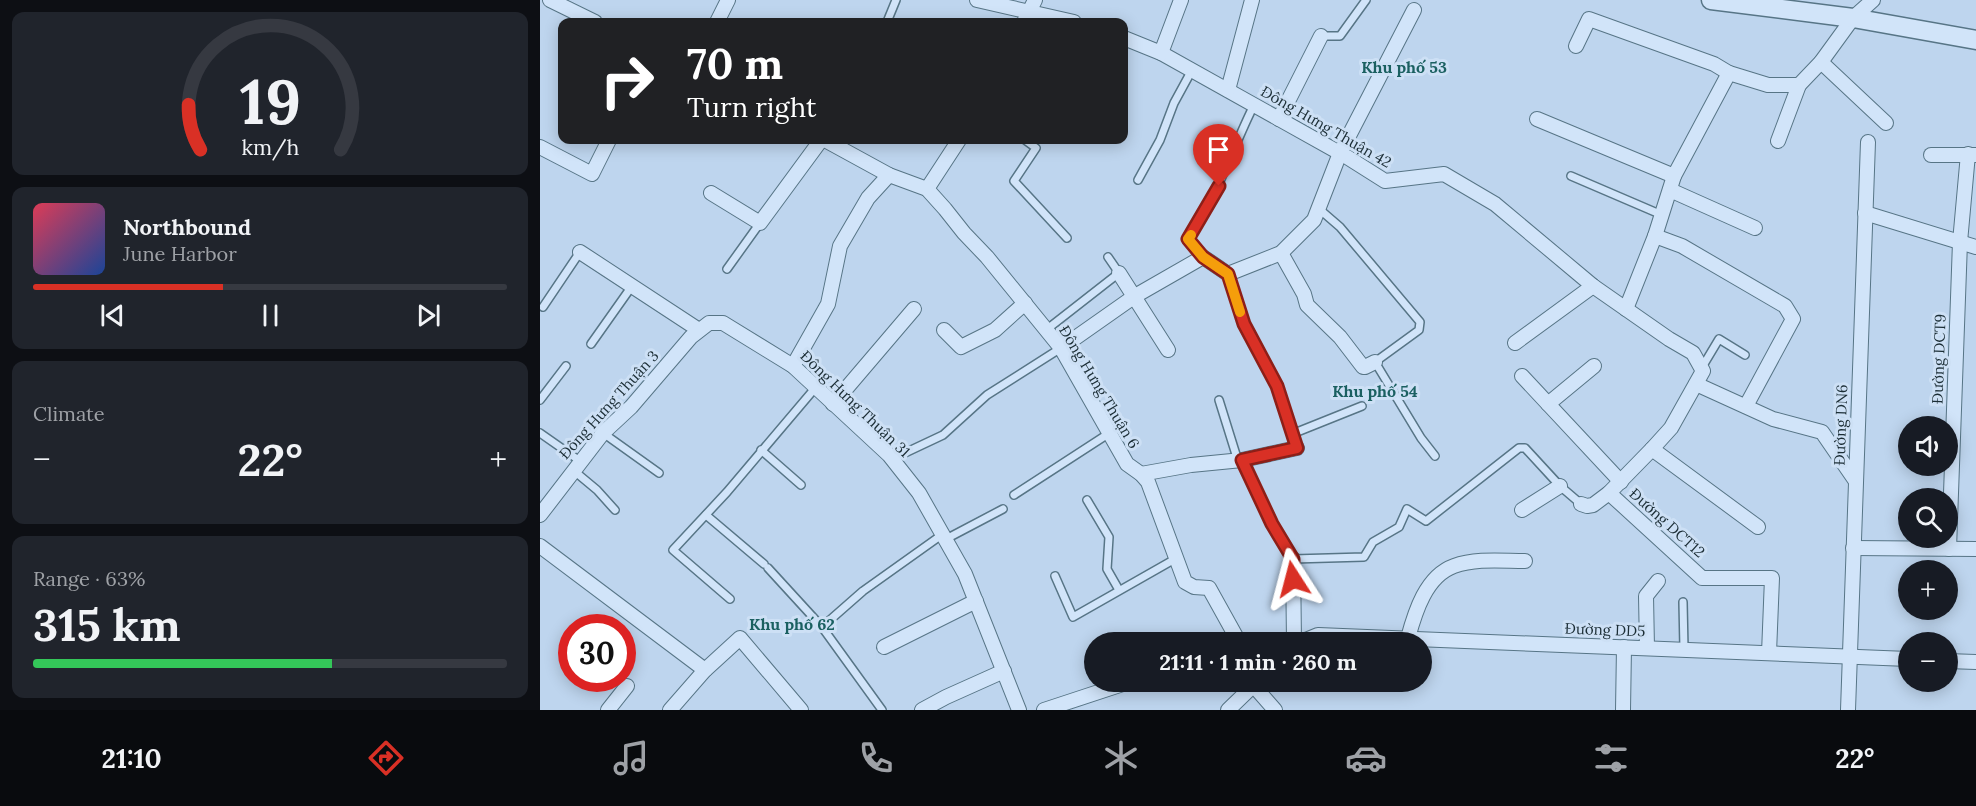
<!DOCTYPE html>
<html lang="en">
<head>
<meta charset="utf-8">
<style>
	body { margin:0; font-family:Lora,serif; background:#20242c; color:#f1f3f6; height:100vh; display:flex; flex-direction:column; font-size:22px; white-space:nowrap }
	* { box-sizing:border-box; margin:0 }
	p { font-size:20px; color:#9ea1a6 }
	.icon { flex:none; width:33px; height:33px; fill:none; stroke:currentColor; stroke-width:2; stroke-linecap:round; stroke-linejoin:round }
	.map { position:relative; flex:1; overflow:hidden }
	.panel { display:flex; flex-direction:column; gap:12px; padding:12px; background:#0d0f14; width:540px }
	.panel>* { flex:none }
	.guide { position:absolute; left:18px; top:18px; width:570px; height:126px; border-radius:12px; box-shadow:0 3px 15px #0003; background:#202124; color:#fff; overflow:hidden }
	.buttons { position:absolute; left:1358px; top:416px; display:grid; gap:12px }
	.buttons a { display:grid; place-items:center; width:60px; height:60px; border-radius:50%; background:#171b24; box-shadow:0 3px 15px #0003; font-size:30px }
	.speed { position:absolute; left:18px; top:614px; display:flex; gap:12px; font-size:30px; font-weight:700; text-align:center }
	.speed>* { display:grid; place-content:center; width:78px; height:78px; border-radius:50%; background:#171b24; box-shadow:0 3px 15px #0003; line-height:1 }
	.speed .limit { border:9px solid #d22; background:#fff; color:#111 }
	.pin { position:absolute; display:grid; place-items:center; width:51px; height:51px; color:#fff; margin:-62px -26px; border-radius:50% 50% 50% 0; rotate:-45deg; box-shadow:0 0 6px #0007 }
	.pin .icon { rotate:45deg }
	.me { position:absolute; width:66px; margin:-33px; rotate:351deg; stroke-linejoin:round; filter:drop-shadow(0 0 4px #0008) }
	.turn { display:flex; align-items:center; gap:21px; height:126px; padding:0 30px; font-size:27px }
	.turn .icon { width:78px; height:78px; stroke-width:2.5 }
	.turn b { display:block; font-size:42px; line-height:51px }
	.big { font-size:45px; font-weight:700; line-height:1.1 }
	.panel .tile { flex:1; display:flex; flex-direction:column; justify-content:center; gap:9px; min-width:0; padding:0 21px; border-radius:12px; background:#20242c }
	.panel .dial { align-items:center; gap:0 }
	.dial svg { height:156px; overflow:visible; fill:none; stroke:#363941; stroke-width:7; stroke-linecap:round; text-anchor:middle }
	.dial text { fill:#f1f3f6; stroke:none }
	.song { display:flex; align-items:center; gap:18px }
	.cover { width:72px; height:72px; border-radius:9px; background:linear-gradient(135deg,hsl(350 70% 55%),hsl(220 70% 35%)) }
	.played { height:6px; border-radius:3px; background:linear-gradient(90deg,#d93025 40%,#363941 40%) }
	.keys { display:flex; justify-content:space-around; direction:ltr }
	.heat { display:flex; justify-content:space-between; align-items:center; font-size:33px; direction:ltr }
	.charge { height:9px; border-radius:4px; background:linear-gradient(90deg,#34c759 63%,#363941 0) }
	.trip { position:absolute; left:544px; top:632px; width:348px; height:60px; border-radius:30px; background:#171b24; box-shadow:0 3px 15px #0003; font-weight:700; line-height:60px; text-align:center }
	.menu { display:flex; height:96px; justify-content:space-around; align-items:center; background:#090b0e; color:#9ea1a6 }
	.menu .icon { width:42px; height:42px }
	.menu .active { color:#d93025 }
	.menu b { font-size:27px; color:#f1f3f6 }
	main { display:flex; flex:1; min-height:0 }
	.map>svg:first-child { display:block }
</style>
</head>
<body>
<main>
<section class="panel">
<div class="tile dial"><svg viewBox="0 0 100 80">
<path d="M14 69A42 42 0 1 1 86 69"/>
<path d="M14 69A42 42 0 0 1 8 46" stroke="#d93025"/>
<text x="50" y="56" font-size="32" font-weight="700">19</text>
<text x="50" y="72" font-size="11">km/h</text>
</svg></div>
<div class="tile">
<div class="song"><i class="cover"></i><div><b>Northbound</b><p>June Harbor</p></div></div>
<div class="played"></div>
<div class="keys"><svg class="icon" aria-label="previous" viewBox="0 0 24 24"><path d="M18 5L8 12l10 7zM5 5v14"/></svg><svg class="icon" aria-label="pause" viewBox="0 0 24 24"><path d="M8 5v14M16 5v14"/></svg><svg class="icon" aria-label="next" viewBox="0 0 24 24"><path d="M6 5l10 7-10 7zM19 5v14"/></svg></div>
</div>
<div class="tile"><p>Climate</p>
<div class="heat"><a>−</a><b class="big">22°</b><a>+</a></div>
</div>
<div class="tile"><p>Range · 63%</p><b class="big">315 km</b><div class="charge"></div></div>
</section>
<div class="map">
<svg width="1436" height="710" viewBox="0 0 1436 710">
	<rect width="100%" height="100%" fill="#bed5ee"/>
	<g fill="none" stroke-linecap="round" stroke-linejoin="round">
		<!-- service casing -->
		<g stroke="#577586" stroke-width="10">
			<g id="service">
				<polyline points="347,22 356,0"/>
				<polyline points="781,36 800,36 826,0"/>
				<polyline points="485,140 496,148 474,181 527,238"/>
				<polyline points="1031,176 1122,215"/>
				<polyline points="598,180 620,140 634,103 652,70"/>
				<polyline points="778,208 800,227 880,322 879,330 835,362 881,438 895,456"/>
				<path d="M663,257L648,239C677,198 692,149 714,105"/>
				<polyline points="187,269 220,223"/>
				<polyline points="688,274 704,324 737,386 757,448"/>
				<polyline points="3,307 40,252"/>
				<polyline points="506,330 579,273 568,257"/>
				<polyline points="51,344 92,286"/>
				<polyline points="1161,369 1179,339 1205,355"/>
				<polyline points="0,400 26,366"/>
				<polyline points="679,400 698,461"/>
				<polyline points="0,433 40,461"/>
				<polyline points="63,433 119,473"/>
				<polyline points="752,434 822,406"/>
				<polyline points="221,450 261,485"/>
				<polyline points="352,459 403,435 447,395 521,348"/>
				<polyline points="702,460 732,524 753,559 824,557 833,542 859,527 867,509 886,521 979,448 985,448 1020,486 1041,504"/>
				<polyline points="33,470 57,490 75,510"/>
				<polyline points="474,495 568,434"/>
				<polyline points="547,500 569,537 567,569 579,590"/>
				<polyline points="166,515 224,564"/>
				<polyline points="406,539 463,509"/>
				<polyline points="228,568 282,627 342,710"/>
				<polyline points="515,576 533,617 635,559"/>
				<polyline points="190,599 133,550 187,492 276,387"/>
				<polyline points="1143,602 1144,649"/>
				<polyline points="282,627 323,591 403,534"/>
			</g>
		</g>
		<!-- minor casing -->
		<g stroke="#577586" stroke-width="16">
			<g id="minor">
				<polyline points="10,0 55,22"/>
				<polyline points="437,0 534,22"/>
				<polyline points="177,22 188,0"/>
				<polyline points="484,22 495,0"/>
				<polyline points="584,38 621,53 807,157 845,181 904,174 955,204 1053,286 1129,339 1153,353 1163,371 1131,428 1112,449 1069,493 1053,505 1047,506 1041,504"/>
				<polyline points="1036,46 1049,19 1174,64 1189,73"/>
				<polyline points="621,53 641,0"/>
				<polyline points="1281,62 1346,123"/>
				<polyline points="688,90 712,0"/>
				<polyline points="739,119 781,36"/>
				<polyline points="997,119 1134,176"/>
				<polyline points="285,140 349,175 387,189 405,209 424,233 447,257 521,348 587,464 601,474 608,482 645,582 654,587 669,588 699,642"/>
				<polyline points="1238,141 1259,85"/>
				<polyline points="0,147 52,174 69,140"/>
				<polyline points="1391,155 1436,155"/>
				<polyline points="387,189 419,140"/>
				<polyline points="1130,190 1215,228"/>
				<polyline points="171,193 220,223 281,140"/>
				<polyline points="1325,213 1436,247"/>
				<polyline points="1115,236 1142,246 1245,306 1253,319 1206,406"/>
				<polyline points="40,252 159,330"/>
				<polyline points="741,253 764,294 767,305 800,337 823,367 825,367 835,362"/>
				<polyline points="579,273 628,350"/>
				<polyline points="1086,309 1115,236 1134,176 1189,73 1228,85 1259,85 1281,62 1313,18 1333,0"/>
				<polyline points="404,330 421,347 455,330 485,303"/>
				<polyline points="975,343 1053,286"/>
				<polyline points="521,348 595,296 663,257 688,274 741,253 774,220 800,153 874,10"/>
				<polyline points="253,366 288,304 300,246 328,198 349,175"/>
				<polyline points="982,376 1081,482"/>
				<polyline points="1156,384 1233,419 1282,432 1315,480"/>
				<polyline points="293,404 374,309"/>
				<polyline points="1008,404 1054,366"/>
				<polyline points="1112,449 1218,527"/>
				<polyline points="601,474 651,465 702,460 757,448"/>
				<polyline points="1069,493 1162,578 1232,578 1229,653"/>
				<polyline points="982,510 1020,486"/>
				<polyline points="0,515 63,433 91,407 151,337 169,323 183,323 253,366 349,455 379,493 425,574 479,710"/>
				<polyline points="0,546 165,670"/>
				<polyline points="1313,548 1436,549"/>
				<polyline points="1409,549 1420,242 1428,154"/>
				<polyline points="753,559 754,642"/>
				<path d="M868,638C875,612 886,576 914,566C936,558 962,561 985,561"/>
				<polyline points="761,642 778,635 1368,659"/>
				<polyline points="344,647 436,601"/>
				<polyline points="1107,648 1106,596 1118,581"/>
				<polyline points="1407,661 1436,662"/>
				<polyline points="713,685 735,710"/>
				<polyline points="68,710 87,686"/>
				<polyline points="130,710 165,670 200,638 261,710"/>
				<polyline points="382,710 406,697 464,671"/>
				<polyline points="504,710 592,681"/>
				<polyline points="688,710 718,681"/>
				<polyline points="1083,710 1084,647"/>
				<polyline points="1308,710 1328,142"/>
			</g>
		</g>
		<!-- tertiary casing -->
		<g stroke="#577586" stroke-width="21">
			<polyline id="tertiary" points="1171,0 1313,18 1436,40"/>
		</g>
		<!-- service -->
		<use href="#service" stroke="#d1e4f9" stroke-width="7"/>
		<!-- minor -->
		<use href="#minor" stroke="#d1e4f9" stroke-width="14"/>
		<!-- tertiary -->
		<use href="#tertiary" stroke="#d1e4f9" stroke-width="18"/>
	</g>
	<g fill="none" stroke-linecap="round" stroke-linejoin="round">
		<!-- route casing -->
		<g stroke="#8d1f18" stroke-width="15">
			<polyline id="route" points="679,186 648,239 663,257 688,274 704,324 737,386 757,448 702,460 732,524 753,559 753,579"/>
		</g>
		<!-- route -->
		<use href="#route" stroke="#d93025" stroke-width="10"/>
		<!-- slow -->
		<polyline stroke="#f59e0b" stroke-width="10" points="651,235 648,239 663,257 688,274 700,312"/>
	</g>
	<g text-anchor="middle" stroke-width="6" stroke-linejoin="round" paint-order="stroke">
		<!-- street labels -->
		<g font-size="15" fill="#1b2d35" stroke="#cde0f5">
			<text transform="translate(786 127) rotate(30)" y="5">Đông Hưng Thuận 42</text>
			<text transform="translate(1399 359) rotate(-88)" y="5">Đường DCT9</text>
			<text transform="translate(559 387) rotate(59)" y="5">Đông Hưng Thuận 6</text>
			<text transform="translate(315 404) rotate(44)" y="5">Đông Hưng Thuận 31</text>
			<text transform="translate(69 405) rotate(-48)" y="5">Đông Hưng Thuận 3</text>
			<text transform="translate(1301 425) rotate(-88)" y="5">Đường DN6</text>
			<text transform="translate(1127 523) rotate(42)" y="5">Đường DCT12</text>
			<text transform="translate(1065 630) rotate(2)" y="5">Đường DD5</text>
		</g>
		<!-- neighbourhood labels -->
		<g font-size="16" font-weight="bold" fill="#1b6061" stroke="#cde0f5">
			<text x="864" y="73">Khu phố 53</text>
			<text x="835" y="397">Khu phố 54</text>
			<text x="252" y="630">Khu phố 62</text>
		</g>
	</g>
</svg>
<div class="buttons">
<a><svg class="icon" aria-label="sound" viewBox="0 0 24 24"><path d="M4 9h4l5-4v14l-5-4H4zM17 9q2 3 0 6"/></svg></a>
<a><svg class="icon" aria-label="search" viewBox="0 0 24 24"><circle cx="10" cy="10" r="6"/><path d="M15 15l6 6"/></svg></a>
<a>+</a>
<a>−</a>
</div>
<div class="speed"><div class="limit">30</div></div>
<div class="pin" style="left:679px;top:186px;background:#d93025"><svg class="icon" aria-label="arrive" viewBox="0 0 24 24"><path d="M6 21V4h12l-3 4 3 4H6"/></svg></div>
<svg class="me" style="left:753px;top:579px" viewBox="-20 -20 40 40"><path d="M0-17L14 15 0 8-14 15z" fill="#d93025" stroke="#fff" stroke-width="4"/></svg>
<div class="trip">21:11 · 1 min · 260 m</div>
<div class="guide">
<div class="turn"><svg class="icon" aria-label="right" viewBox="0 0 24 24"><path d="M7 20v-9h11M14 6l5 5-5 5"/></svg><div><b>70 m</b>Turn right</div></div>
</div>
</div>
</main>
<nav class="menu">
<b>21:10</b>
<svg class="icon active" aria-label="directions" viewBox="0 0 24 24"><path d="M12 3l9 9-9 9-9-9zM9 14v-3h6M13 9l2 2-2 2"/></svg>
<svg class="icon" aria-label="music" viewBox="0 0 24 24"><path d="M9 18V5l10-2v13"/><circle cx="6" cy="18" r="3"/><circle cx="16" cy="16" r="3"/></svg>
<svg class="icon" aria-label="phone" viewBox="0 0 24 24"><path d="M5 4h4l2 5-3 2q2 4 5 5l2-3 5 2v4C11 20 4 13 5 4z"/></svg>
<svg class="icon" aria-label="climate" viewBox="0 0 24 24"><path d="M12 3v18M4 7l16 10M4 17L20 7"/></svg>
<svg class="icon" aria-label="car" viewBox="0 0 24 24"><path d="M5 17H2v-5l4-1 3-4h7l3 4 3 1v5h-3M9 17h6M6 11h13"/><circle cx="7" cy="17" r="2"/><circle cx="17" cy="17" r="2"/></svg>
<svg class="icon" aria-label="filters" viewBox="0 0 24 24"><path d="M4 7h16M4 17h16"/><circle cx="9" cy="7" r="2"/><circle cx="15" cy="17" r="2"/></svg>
<b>22°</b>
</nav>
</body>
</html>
